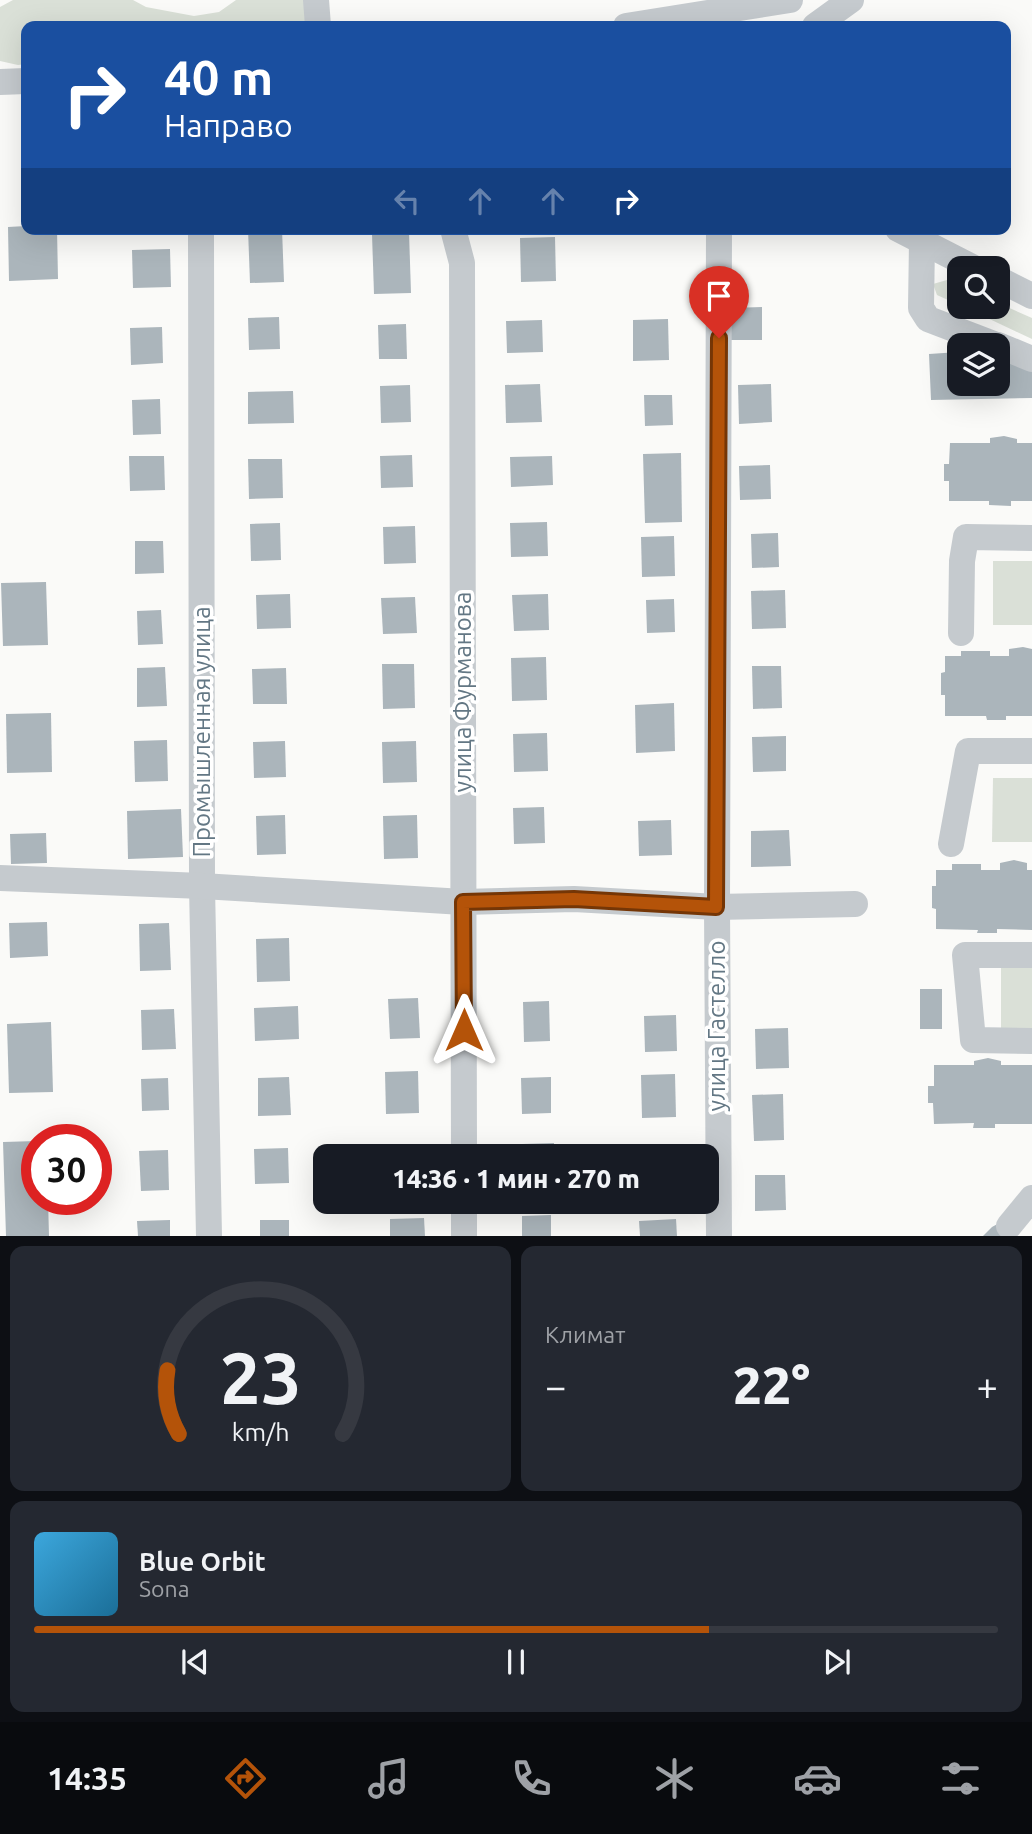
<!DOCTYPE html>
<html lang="ru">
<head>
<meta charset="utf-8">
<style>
	body { margin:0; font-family:Ubuntu,sans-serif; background:#242831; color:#f1f3f6; height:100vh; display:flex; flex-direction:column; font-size:26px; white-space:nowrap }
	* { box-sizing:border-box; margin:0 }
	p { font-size:23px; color:#9ea1a6 }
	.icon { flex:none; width:38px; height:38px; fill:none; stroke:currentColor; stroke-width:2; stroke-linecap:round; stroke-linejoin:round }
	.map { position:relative; height:1236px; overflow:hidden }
	.details { display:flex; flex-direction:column; gap:10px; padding:10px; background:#0d0f14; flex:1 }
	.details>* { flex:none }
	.guide { position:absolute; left:21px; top:21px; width:990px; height:214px; border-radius:14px; box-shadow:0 7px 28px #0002; background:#1a4fa0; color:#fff; overflow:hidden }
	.buttons { position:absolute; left:947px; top:256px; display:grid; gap:14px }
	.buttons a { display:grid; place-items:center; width:63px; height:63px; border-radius:14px; background:#171b24; box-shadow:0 7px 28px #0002; font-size:35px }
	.speed { position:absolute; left:21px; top:1124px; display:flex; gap:14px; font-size:35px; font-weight:700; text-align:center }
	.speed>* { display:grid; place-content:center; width:91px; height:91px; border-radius:50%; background:#171b24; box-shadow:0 7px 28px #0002; line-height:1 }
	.speed .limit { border:10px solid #d22; background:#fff; color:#111 }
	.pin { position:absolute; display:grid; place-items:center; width:60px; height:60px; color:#fff; margin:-72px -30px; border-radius:50% 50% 50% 0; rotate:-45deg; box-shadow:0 0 7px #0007 }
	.pin .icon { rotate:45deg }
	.me { position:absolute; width:77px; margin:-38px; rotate:0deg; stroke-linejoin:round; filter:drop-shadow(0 0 5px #0008) }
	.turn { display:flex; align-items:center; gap:24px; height:147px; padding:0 28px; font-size:32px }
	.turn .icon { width:91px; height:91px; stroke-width:2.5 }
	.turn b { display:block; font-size:49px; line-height:60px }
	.lanes { display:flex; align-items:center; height:66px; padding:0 28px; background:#0003; justify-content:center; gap:35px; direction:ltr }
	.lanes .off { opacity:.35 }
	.big { font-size:52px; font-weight:800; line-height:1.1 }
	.details .widget { flex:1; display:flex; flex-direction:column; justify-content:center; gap:10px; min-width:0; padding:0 24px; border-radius:14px; background:#242831 }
	.details .dial { align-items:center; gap:0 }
	.dial svg { height:182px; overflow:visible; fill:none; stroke:#363941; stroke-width:7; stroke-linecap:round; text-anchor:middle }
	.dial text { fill:#f1f3f6; stroke:none }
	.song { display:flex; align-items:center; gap:21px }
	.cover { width:84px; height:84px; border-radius:10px; background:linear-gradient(135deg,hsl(200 70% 55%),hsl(200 70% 35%)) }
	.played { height:7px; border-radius:4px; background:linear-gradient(90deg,#b45309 70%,#363941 70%) }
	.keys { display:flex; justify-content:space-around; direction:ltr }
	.heat { display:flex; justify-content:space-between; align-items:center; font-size:38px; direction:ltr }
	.details .tiles { flex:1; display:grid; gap:10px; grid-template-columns:1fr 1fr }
	.widget:last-child { grid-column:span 2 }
	.trip { position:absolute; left:313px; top:1144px; width:406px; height:70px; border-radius:14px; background:#171b24; box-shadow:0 7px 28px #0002; font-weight:800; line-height:70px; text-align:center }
	.dock { display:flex; height:112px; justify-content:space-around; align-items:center; background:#090b0e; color:#9ea1a6 }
	.dock .icon { width:49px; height:49px }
	.dock .on { color:#b45309 }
	.dock b { font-size:32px; color:#f1f3f6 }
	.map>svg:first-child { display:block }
</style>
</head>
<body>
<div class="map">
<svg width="1032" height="1236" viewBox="0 0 1032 1236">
	<rect width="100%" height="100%" fill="#fafaf8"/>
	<!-- green -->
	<g fill="#dae0d7">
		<polygon points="13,0 133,0 146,7 194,16 219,12 236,0 308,0 307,26 26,26 26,64 18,65 0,61 0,7"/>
		<polygon points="947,280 959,285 959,305 937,295 933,284"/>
		<polygon points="998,303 1032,318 1032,339 962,306 998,306"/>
		<rect x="993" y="561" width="39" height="64"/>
		<polygon points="993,778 1032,778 1032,842 992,842"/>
		<polygon points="1001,964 1032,965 1032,1029 1001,1028"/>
	</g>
	<!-- building -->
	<g fill="#abb5bb">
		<polygon points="26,226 26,229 57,229 58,279 9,281 8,227"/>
		<polygon points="248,229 282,229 284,282 250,283"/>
		<polygon points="409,232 411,293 374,294 372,234"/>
		<polygon points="555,237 556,281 521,282 520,238"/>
		<polygon points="170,249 171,287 133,288 132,250"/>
		<polygon points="762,307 762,340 731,340 731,308"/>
		<polygon points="279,317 280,349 249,350 248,318"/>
		<polygon points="668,319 669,360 633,361 633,320"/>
		<polygon points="542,320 543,352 507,353 506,321"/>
		<polygon points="406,324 407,359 379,359 378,325"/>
		<polygon points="162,327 163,363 131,365 130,328"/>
		<polygon points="959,352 959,383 998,383 998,359 1032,371 1032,398 931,400 929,354"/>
		<polygon points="540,384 542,422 506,423 505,385"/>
		<polygon points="771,384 772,422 739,424 738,385"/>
		<polygon points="410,385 411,422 381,423 380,386"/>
		<polygon points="293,391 294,423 248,424 248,392"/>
		<polygon points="644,395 672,395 673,425 645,426"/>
		<polygon points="160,399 161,434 133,435 132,400"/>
		<polygon points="1004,436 1017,439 1017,443 1032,443 1032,501 1011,501 1011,506 989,505 989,501 949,501 949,481 944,481 944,464 949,464 950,443 990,443 990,438"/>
		<polygon points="681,453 682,522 645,523 643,454"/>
		<polygon points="412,455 413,487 381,488 380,456"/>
		<polygon points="129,456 164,456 165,490 130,491"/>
		<polygon points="552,456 553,485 511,487 510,457"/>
		<polygon points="248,459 282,459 283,498 249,499"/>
		<polygon points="770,465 771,499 740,500 739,466"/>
		<polygon points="547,522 548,556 511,557 510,523"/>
		<polygon points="280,523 281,560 251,561 250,524"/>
		<polygon points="415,526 416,563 384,564 383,527"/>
		<polygon points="778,533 779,567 752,568 751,534"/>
		<polygon points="674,536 675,576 642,577 641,537"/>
		<polygon points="135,541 163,541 164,573 135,574"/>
		<polygon points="46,582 48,645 3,646 1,583"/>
		<polygon points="785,590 786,628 752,629 751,591"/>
		<polygon points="290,594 291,628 257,629 256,595"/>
		<polygon points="548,594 549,630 514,631 512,595"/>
		<polygon points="415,597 417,633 383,634 381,598"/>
		<polygon points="674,599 675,632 647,633 646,600"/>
		<polygon points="161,610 163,644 138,645 137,611"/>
		<polygon points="1023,647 1032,649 1032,716 1006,716 1006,720 987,720 986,716 945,716 945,695 941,695 941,673 945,672 945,656 961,656 961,651 990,651 990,656 1009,656 1009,649"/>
		<polygon points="546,657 547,700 512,701 511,658"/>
		<polygon points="382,664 414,664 415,708 383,709"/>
		<polygon points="752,666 781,666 782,708 753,709"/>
		<polygon points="165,667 167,706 137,707 137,668"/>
		<polygon points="286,668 287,704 253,704 252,669"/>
		<polygon points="674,703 675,751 636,753 635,705"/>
		<polygon points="51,713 52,772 7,773 6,714"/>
		<polygon points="547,733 548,771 514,772 513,734"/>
		<polygon points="786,736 786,771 753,772 752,737"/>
		<polygon points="167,740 168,781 135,782 134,741"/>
		<polygon points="285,741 286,777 254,778 253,742"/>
		<polygon points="416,741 417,782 383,783 382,742"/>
		<polygon points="544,807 545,843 514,844 513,808"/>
		<polygon points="181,809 183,857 128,859 127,811"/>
		<polygon points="285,815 286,854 257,855 256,816"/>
		<polygon points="417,815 418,858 384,859 383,816"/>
		<polygon points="671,820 672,855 639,856 638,821"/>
		<polygon points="789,830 791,866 751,867 751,831"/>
		<polygon points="46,833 47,863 11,864 10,834"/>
		<polygon points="1014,860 1027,863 1027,870 1032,870 1032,930 997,929 997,933 977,933 978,930 936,929 936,909 932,908 932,886 936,886 936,870 952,870 952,864 981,864 981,870 1000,870 1000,863"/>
		<polygon points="47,922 48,956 10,958 9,923"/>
		<polygon points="169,923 171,970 140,971 139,924"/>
		<polygon points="289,938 290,981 257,982 256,939"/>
		<rect x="920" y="989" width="22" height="40"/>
		<polygon points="418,998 420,1038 390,1039 388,999"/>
		<polygon points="549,1001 550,1041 524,1042 523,1002"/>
		<polygon points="298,1006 299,1039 255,1041 254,1008"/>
		<polygon points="174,1009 176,1049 142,1050 141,1010"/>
		<polygon points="676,1015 677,1051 645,1052 644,1016"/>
		<polygon points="51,1022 53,1092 9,1093 7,1024"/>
		<polygon points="788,1028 789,1068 756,1069 755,1029"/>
		<polygon points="988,1058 1001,1061 1001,1065 1032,1065 1032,1124 995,1124 995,1128 973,1128 974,1123 934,1124 933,1103 928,1103 928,1086 934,1086 934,1065 974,1065 974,1061"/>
		<polygon points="418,1071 419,1113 386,1114 385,1072"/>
		<polygon points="675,1074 676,1117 642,1118 641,1075"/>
		<polygon points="289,1077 291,1115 258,1116 258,1078"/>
		<polygon points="551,1077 551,1113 522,1114 521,1078"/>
		<polygon points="168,1078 169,1110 142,1111 141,1079"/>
		<polygon points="783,1094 784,1140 754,1141 752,1095"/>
		<polygon points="37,1141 37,1199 48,1199 49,1236 6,1236 3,1142"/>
		<polygon points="554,1143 554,1157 522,1157 522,1144"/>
		<polygon points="422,1146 422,1157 387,1157 387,1147"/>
		<polygon points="647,1147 676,1147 676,1157 648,1157"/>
		<polygon points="288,1148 289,1183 255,1184 254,1149"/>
		<polygon points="168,1150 169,1190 141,1191 139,1151"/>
		<polygon points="755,1175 785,1175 786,1210 755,1211"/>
		<polygon points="551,1215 551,1236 522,1236 522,1216"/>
		<polygon points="424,1218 425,1236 390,1236 390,1219"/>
		<polygon points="676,1219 677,1236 640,1236 639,1221"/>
		<polygon points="170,1220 170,1236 138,1236 137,1221"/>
		<rect x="260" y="1220" width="29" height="16"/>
		<polygon points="1001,1222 1011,1236 983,1236 992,1227"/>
	</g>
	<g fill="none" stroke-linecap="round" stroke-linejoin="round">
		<!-- minor -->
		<g stroke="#c5cace" stroke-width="26">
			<polyline points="316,0 318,26"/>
			<polyline points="626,26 790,0"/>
			<polyline points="815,26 851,0"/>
			<polyline points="0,82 26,81"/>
			<polyline points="201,229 202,886 209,1236"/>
			<polyline points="453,229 462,263 464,1157"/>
			<polyline points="898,229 974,268"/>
			<polyline points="922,242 921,308 928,319 996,345"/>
			<polyline points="998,279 1032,296"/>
			<polyline points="998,345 1032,359"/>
			<polyline points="961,633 962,561 966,537 1032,538"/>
			<polyline points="951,844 968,751 1032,751"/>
			<polyline points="0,878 202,886 463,902 574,899 717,907 855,904"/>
			<polyline points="1032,955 965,955 973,1040 1032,1041"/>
			<polyline points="464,1202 464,1236"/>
			<polyline points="1009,1226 1032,1198"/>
			<polyline points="719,1236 717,907 719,229"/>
		</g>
	</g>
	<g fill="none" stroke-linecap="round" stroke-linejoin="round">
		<!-- route casing -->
		<g stroke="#753606" stroke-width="18">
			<polyline id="route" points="464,1030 463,902 574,899 716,907 719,338"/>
		</g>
		<!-- route -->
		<use href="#route" stroke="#b45309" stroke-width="12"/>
	</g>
	<g text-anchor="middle" stroke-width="7" stroke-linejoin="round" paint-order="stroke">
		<!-- street labels -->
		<g font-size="24" fill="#637784" stroke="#fff">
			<text transform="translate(463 692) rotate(-90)" y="8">улица Фурманова</text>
			<text transform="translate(202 732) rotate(-90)" y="8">Промышленная улица</text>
			<text transform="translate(717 1026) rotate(-90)" y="8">улица Гастелло</text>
		</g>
	</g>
</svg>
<div class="buttons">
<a><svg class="icon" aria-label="search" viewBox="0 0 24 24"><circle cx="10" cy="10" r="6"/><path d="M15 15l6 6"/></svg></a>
<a><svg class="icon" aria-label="layers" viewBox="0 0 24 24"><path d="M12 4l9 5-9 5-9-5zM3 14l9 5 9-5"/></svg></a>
</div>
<div class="speed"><div class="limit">30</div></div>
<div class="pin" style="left:719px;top:338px;background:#d93025"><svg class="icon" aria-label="arrive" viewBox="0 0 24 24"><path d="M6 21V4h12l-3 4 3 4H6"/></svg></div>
<svg class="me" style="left:464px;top:1030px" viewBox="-20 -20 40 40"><path d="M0-17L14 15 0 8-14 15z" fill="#b45309" stroke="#fff" stroke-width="4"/></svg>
<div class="trip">14:36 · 1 мин · 270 m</div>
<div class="guide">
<div class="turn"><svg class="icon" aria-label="right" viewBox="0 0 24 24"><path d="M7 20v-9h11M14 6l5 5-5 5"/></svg><div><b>40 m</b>Направо</div></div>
<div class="lanes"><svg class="icon off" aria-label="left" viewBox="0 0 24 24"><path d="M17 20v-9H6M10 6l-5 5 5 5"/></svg><svg class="icon off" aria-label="ahead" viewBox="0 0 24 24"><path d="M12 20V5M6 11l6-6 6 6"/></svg><svg class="icon off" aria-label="ahead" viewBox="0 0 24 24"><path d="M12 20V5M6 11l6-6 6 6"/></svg><svg class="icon" aria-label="right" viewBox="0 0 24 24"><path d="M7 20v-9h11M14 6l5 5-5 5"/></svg></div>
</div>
</div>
<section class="details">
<div class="tiles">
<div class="widget dial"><svg viewBox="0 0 100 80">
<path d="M14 69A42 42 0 1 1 86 69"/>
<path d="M14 69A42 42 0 0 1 9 41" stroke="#b45309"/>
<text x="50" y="56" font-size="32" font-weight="700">23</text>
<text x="50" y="72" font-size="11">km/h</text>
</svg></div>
<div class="widget"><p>Климат</p>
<div class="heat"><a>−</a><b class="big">22°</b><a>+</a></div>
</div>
<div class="widget">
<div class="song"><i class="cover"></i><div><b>Blue Orbit</b><p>Sona</p></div></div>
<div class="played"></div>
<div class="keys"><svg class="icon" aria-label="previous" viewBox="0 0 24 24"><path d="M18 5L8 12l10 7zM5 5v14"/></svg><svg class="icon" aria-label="pause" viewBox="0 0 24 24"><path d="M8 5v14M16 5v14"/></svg><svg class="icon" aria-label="next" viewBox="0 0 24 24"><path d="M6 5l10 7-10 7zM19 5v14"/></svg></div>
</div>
</div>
</section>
<nav class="dock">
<b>14:35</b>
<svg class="icon on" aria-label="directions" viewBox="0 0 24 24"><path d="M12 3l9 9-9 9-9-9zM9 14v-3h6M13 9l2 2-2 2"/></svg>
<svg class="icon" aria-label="music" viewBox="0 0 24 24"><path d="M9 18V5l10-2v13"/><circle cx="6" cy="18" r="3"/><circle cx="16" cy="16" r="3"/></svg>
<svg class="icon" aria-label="phone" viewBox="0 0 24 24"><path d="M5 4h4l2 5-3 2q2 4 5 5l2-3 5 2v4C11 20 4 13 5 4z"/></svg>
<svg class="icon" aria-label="climate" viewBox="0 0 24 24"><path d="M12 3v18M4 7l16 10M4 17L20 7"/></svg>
<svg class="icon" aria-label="car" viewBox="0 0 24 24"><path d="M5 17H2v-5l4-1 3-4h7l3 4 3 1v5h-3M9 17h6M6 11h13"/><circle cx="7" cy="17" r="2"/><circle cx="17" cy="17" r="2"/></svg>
<svg class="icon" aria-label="filters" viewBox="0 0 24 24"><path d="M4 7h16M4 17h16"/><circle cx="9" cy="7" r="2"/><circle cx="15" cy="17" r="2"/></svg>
</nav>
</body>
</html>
